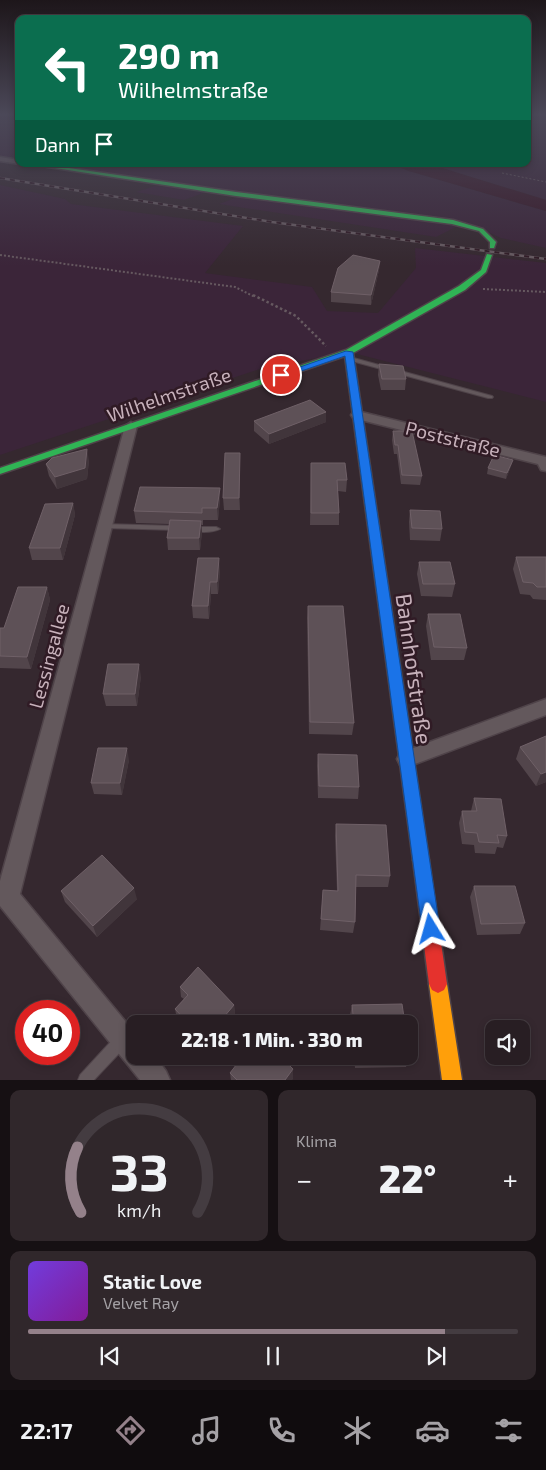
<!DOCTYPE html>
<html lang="de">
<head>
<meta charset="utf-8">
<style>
	body { margin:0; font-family:"Exo 2",sans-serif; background:#30272b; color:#f1f3f6; height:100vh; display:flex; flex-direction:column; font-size:19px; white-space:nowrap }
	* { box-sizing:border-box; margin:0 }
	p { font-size:16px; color:#a5a2a6 }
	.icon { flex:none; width:28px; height:28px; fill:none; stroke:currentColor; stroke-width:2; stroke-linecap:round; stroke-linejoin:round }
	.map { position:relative; height:1080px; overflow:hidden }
	.side { display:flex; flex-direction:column; gap:10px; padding:10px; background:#161013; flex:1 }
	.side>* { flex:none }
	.guide { position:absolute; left:15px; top:15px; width:516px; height:152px; border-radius:10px; box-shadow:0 2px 8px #0003,0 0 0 1px #443c41; background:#0b6e4f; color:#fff; overflow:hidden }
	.fabs { position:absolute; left:485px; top:1020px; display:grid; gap:10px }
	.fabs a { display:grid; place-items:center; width:45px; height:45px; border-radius:10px; background:#281e23; box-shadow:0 2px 8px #0003,0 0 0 1px #443c41; font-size:25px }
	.speed { position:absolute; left:15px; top:1000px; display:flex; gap:10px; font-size:25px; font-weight:700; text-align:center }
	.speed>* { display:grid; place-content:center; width:65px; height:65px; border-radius:50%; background:#281e23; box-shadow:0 2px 8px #0003,0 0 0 1px #443c41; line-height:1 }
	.speed .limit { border:8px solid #d22; background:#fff; color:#111 }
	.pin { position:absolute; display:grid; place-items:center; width:42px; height:42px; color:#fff; margin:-21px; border:2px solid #fff; border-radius:50%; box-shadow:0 1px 5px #0007 }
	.me { position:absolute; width:55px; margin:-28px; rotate:352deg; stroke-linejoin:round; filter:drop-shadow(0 0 4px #0008) }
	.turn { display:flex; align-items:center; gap:18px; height:105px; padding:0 20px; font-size:22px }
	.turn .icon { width:65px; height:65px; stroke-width:2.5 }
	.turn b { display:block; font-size:35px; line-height:42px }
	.then { display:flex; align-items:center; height:48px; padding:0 20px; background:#0003; gap:10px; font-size:19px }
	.big { font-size:38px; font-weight:800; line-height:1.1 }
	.side .widget { flex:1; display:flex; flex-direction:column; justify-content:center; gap:8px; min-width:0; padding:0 18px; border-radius:10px; background:#30272b }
	.side .dial { align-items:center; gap:0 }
	.dial svg { height:130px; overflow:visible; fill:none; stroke:#443c41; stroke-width:7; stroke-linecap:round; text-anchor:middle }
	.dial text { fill:#f1f3f6; stroke:none }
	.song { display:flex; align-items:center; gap:15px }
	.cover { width:60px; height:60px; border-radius:8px; background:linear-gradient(135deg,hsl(260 70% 55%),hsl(290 70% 35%)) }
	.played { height:5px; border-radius:2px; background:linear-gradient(90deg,#94818a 85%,#443c41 85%) }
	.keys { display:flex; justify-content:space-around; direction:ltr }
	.heat { display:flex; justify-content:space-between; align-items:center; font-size:28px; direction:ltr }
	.side .tiles { flex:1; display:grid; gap:10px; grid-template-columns:1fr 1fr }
	.widget:last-child { grid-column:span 2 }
	.trip { position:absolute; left:126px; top:1015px; width:292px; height:50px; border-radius:10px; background:#281e23; box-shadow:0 2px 8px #0003,0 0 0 1px #443c41; font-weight:800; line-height:50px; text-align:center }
	.menu { display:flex; height:80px; justify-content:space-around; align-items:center; background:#100c0e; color:#a5a2a6 }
	.menu .icon { width:35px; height:35px }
	.menu .selected { color:#94818a }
	.menu b { font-size:22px; color:#f1f3f6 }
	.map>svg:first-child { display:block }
</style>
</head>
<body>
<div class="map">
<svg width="546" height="1080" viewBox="0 0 546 1080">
	<rect width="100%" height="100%" fill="#35282f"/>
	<!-- green -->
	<g fill="#3b2539">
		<polygon points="528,114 546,114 546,200 429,164 528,164"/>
		<polygon points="0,115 19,117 19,161 0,163"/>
		<polygon points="52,164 371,164 377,167 392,164 409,171 546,211 546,248 501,238 466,222 436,237 219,204 241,196 240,190 209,191 184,200 136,192 155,186 200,189 202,188"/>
		<polygon points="0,185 65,199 71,204 243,226 205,273 312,287 327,311 378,313 416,268 415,248 546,263 546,402 349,352 263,368 0,455"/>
	</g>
	<!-- water -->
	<polygon fill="#381828" points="391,164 429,164 546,200 546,211 409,171"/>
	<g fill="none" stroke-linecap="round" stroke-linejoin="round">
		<!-- lane casing -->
		<g stroke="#4f4349" stroke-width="2">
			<g id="lane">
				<polygon points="0,114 3,114 0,116"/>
				<polygon points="350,357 492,396 493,397 492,398 488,398 348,360 347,359"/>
				<polygon points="102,524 178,526 182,528 178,530 105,528 101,526"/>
				<path d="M189,527H216L220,529C213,533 195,533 188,529Z"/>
				<polygon points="120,1036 125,1037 126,1042 125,1047 94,1080 78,1080 80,1075 115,1037"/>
			</g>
		</g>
		<!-- street casing -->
		<g stroke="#4f4349" stroke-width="3">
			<g id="street">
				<polygon points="0,157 19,160 20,164 0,161"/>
				<polygon points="357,411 546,457 546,471 541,470 538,464 353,418 351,415 353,412"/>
				<polygon points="131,422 137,426 20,894 135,1033 135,1056 155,1056 166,1071 170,1080 140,1080 0,906 0,881 125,426"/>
				<polygon points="546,699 546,715 407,767 400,765 397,759 400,753"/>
			</g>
		</g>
		<!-- fast casing -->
		<g stroke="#4f4349" stroke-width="3">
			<g id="fast">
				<polygon points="29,164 41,164 236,192 453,220 483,229 496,242 494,248 490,248 490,242 479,231 452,224 236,196"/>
				<polygon points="487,254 492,255 486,272 465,290 353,353 429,860 427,865 421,868 415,865 413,860 345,356 0,474 0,468 346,350 459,286 481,270"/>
			</g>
		</g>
		<!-- slow casing -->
		<g stroke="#4f4349" stroke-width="3">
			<polygon id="slow" points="438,975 444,978 447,984 462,1080 442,1080 429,984 432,978"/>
		</g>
		<!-- jam casing -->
		<g stroke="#4f4349" stroke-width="3">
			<polygon id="jam" points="421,852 427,855 429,860 447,984 444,990 438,993 432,990 429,984 413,860 415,855"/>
		</g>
		<!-- path-far2 -->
		<polyline stroke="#665960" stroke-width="1" stroke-dasharray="2 2" stroke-linecap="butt" points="502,173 546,182"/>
		<!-- path-far1 -->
		<g stroke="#665960" stroke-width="2" stroke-dasharray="2 2" stroke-linecap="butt">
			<polyline points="0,255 235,287 255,297"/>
			<polyline points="483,289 546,292"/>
		</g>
		<!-- path -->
		<polyline stroke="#665960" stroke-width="2.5" stroke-dasharray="2.5 2.5" stroke-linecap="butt" points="253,295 296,316 326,346"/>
		<!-- lane -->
		<use href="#lane" fill="#63585c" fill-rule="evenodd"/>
		<!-- street -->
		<use href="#street" fill="#63585c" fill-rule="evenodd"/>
		<!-- fast -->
		<use href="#fast" fill="#30b455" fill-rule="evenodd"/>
		<!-- slow -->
		<use href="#slow" fill="#ff9f0a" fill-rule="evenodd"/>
		<!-- jam -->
		<use href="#jam" fill="#e5322d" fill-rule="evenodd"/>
		<!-- rail casing -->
		<g stroke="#675b61" stroke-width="2.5">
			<polyline id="rail" points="0,178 272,222 546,259"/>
		</g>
		<!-- rail -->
		<use href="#rail" stroke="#301b25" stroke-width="2" stroke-dasharray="5" stroke-linecap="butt"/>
	</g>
	<!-- wall -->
	<g fill="#52454b">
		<polygon points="380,261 379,270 371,305 331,302 331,292"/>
		<polygon points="379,364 406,379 405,390 381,390 378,375"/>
		<polygon points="326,412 326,422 269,444 254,431 254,421"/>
		<polygon points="393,431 422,476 420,485 401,484 397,454 394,454 392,440"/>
		<polygon points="240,453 240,510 224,510 223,498"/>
		<polygon points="89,460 87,479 57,489 49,476 46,464"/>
		<polygon points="513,460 511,466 506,479 487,474 488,468"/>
		<polygon points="311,463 347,480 346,492 338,491 339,513 339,525 310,525"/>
		<polygon points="220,499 218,520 203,520 203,525 201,525 202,532 200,550 168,550 167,538 169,524 136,523 134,511"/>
		<polygon points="73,503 75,515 63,560 32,560 29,548"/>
		<polygon points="410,510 442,529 440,541 410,540 409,522"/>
		<polygon points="516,557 546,557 546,600 533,599 530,595 520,594 513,569"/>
		<polygon points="198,558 220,570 218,594 211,594 209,619 193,618 192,606"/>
		<polygon points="419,562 455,584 452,597 421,596 417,574"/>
		<polygon points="47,587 50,600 31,669 0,668 0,628 4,628"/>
		<polygon points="308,606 354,723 352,735 309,734 307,618"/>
		<polygon points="428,614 467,648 464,660 431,660 426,626"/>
		<polygon points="141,676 137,706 106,706 103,694"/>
		<polygon points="546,736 546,782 536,786 516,759 520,747"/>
		<polygon points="318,754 359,787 358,799 318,798 317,766"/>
		<polygon points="129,760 122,795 94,794 91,783"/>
		<polygon points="474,798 507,836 503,848 497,847 495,854 475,853 474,845 462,844 459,823 462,811 471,811"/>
		<polygon points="336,824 390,876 388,887 356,887 355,922 353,933 320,930 323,890 337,891 335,836"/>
		<polygon points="474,886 525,923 520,934 477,935 470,897"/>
		<polygon points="61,891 137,899 97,937 65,902"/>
		<polygon points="180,987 234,1005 235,1015 228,1024 182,1024 177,1019 175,1009 184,999 181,997"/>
		<polygon points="352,1005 405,1024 351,1024 350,1015"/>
		<polygon points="354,1056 409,1056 409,1058 406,1067 355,1068"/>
		<polygon points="293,1069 293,1078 292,1080 231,1080 230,1073"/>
	</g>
	<!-- shaded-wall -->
	<g fill="#41353b">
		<polygon points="380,261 379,270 371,305 371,295"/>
		<polygon points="326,412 326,422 269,444 269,434"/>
		<polygon points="87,449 89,460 87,479 57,489 55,477"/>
		<polygon points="240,453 240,510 239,498"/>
		<polygon points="513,460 511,466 506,479 507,473"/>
		<polygon points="220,488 220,499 218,520 217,508"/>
		<polygon points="73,503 75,515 63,560 60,548"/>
		<polygon points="201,521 202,532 200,550 199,538"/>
		<polygon points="219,558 220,570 218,594 217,582"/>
		<polygon points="210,582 211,594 209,619 208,606"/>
		<polygon points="47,587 50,600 31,669 27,657"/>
		<polygon points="139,664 141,676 137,706 135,694"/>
		<polygon points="127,748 129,760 122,795 120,783"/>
		<polygon points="546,772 546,782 536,786 541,774"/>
		<polygon points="134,888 137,899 97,937 93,926"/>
		<polygon points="234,1005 235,1015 228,1024 218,1024"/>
		<polygon points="293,1069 293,1078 292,1080 285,1080"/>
	</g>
	<!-- building -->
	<g fill="#5e5157" stroke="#6f6067">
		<polygon points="353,255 380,261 371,295 331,292 338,268"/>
		<polygon points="379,364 403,366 406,379 382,379"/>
		<polygon points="310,400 326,412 269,434 254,421"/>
		<polygon points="393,431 412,431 422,476 402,475 398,445 395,445"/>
		<polygon points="87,449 85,468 55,477 46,464 52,458"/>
		<polygon points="225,453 240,453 239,498 223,498"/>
		<polygon points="494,455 513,460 507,473 488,468"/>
		<polygon points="311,463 345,463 347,480 337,480 339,513 311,513"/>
		<polygon points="140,487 220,488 217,508 202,508 202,513 134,511"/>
		<polygon points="73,503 60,548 29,548 45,504"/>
		<polygon points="410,510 440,511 442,529 412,528"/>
		<polygon points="170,520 201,521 199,538 167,538"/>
		<polygon points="516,557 546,557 546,587 537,587 533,583 523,582"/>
		<polygon points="198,558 219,558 217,582 210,582 208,606 192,606"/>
		<polygon points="419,562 450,562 455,584 423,584"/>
		<polygon points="18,587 47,587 27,657 0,656 0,628 4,628"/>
		<polygon points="308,606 343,606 354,723 310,722"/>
		<polygon points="428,614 460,614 467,648 434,647"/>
		<polygon points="108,664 139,664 135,694 103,694"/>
		<polygon points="546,736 546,772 541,774 520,747"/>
		<polygon points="98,748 127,748 120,783 91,783"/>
		<polygon points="318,754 357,755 359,787 319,786"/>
		<polygon points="474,798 501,799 507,836 497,835 499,843 479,842 477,833 465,832 462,811 477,811"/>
		<polygon points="336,824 386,825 390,876 356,875 355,922 321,919 323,890 338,891"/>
		<polygon points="102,855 134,888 93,926 61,891"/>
		<polygon points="474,886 515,886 525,923 481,924"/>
		<polygon points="198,967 234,1005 218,1024 189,1024 175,1009 188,995 180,987"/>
		<polygon points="402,1004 405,1024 354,1024 352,1005"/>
		<polygon points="243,1056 280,1056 293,1069 285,1080 237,1080 230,1073"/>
		<polygon points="356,1056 409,1056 409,1058 356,1059"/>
	</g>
	<!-- sky -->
	<linearGradient id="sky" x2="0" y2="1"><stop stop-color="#1d161a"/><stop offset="0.43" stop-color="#4b4858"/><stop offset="1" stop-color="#4b4858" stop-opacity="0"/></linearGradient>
	<rect width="546" height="266" fill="url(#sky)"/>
	<!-- route -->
	<polygon fill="#1a73e8" stroke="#114b97" points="346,351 353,352 440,929 437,935 431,938 425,935 422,929 345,356 284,377 277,375"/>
	<g text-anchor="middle" stroke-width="5" stroke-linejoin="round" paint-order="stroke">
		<!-- street labels -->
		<g font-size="19" fill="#c7b1bb" stroke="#301b25">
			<text transform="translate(169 395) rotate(-19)" y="7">Wilhelmstraße</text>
			<text transform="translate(453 439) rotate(14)" y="7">Poststraße</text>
			<text transform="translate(49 656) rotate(-75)" y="7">Lessingallee</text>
		</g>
		<!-- near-street labels -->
		<g font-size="22" fill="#c7b1bb" stroke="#301b25">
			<text transform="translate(414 669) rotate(82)" y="8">Bahnhofstraße</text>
		</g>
	</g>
</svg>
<div class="fabs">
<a><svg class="icon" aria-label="sound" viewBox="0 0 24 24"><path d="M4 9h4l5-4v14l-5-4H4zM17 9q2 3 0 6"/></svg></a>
</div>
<div class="speed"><div class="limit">40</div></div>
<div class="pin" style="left:281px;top:375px;background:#d93025"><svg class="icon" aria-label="arrive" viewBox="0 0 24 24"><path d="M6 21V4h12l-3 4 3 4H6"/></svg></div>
<svg class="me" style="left:431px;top:929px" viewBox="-20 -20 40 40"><path d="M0-17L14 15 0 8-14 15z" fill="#1a73e8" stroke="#fff" stroke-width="4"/></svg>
<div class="trip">22:18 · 1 Min. · 330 m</div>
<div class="guide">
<div class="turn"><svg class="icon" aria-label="left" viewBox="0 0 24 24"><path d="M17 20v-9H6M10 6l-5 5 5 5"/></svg><div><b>290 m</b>Wilhelmstraße</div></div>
<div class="then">Dann<svg class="icon" aria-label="arrive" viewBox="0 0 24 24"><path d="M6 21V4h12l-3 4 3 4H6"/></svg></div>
</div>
</div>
<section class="side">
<div class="tiles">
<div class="widget dial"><svg viewBox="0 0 100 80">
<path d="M14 69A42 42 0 1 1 86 69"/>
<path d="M14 69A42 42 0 0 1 12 29" stroke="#94818a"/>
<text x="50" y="56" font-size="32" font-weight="700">33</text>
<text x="50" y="72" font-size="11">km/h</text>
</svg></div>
<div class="widget"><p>Klima</p>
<div class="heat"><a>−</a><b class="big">22°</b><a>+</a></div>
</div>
<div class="widget">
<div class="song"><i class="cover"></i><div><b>Static Love</b><p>Velvet Ray</p></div></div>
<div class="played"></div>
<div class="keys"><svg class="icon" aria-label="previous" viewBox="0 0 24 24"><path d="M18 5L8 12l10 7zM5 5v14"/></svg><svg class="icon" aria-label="pause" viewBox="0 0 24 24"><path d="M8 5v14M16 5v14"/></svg><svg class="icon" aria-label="next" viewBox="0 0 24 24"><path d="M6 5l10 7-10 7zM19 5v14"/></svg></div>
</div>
</div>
</section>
<nav class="menu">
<b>22:17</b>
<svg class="icon selected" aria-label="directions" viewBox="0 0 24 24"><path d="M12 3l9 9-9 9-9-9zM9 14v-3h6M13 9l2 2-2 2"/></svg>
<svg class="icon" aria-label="music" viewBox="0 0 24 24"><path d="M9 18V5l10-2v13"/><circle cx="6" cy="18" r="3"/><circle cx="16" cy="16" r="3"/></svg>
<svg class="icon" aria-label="phone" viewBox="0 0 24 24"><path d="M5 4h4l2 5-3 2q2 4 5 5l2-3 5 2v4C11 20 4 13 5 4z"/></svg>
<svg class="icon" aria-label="climate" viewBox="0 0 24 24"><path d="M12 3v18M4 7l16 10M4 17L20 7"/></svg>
<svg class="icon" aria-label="car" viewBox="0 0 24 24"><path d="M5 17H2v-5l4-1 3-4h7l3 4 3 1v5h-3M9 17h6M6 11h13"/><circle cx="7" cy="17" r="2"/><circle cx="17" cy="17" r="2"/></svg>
<svg class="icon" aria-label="filters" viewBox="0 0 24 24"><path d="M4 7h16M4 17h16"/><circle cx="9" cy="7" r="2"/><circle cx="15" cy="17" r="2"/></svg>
</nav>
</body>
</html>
